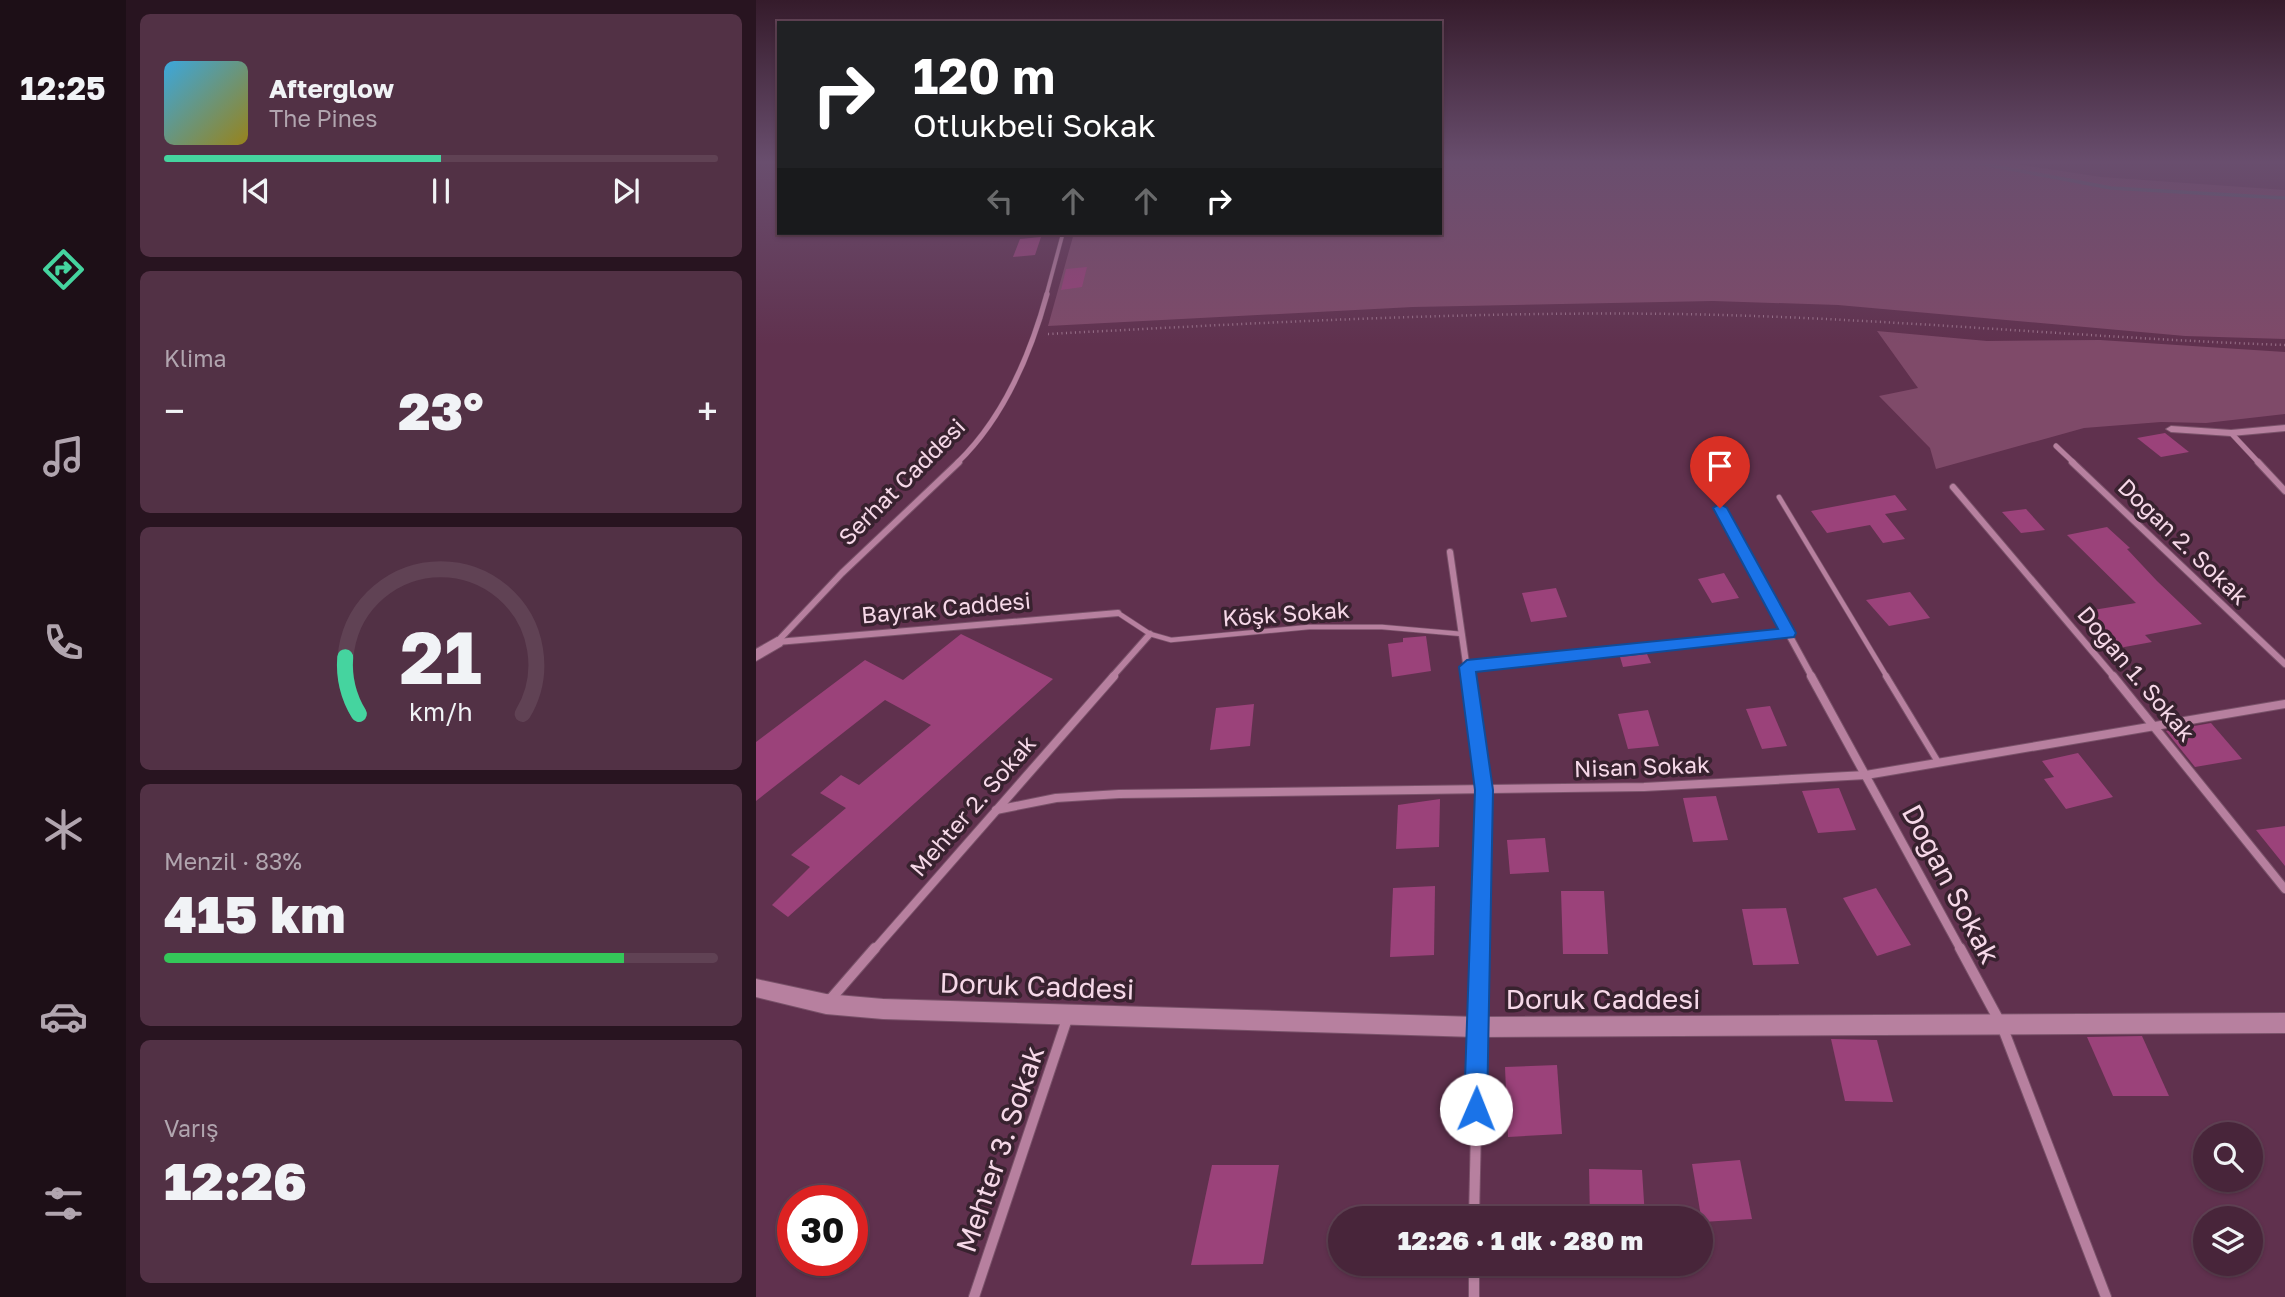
<!DOCTYPE html>
<html lang="tr">
<head>
<meta charset="utf-8">
<style>
	body { margin:0; font-family:"Golos Text",sans-serif; background:#523145; color:#f1f3f6; height:100vh; display:flex; flex-direction:column; font-size:26px; white-space:nowrap }
	* { box-sizing:border-box; margin:0 }
	p { font-size:23px; color:#b1a5af }
	.icon { flex:none; width:38px; height:38px; fill:none; stroke:currentColor; stroke-width:2; stroke-linecap:round; stroke-linejoin:round }
	.map { position:relative; flex:1; overflow:hidden }
	.panel { display:flex; flex-direction:column; gap:14px; padding:14px; background:#281420; width:630px }
	.panel>* { flex:none }
	.hud { position:absolute; left:21px; top:21px; width:665px; height:214px; border-radius:0px; box-shadow:0 2px 5px #0004,0 0 0 2px #604254; background:#202124; color:#fff; overflow:hidden }
	.fabs { position:absolute; left:1437px; top:1122px; display:grid; gap:14px }
	.fabs a { display:grid; place-items:center; width:70px; height:70px; border-radius:50%; background:#48253a; box-shadow:0 2px 5px #0004,0 0 0 2px #604254; font-size:35px }
	.speed { position:absolute; left:21px; top:1185px; display:flex; gap:14px; font-size:35px; font-weight:700; text-align:center }
	.speed>* { display:grid; place-content:center; width:91px; height:91px; border-radius:50%; background:#48253a; box-shadow:0 2px 5px #0004,0 0 0 2px #604254; line-height:1 }
	.speed .limit { border:10px solid #d22; background:#fff; color:#111 }
	.pin { position:absolute; display:grid; place-items:center; width:60px; height:60px; color:#fff; margin:-72px -30px; border-radius:50% 50% 50% 0; rotate:-45deg; box-shadow:0 0 7px #0007 }
	.pin .icon { rotate:45deg }
	.me { position:absolute; width:77px; margin:-38px; rotate:1deg; stroke-linejoin:round; filter:drop-shadow(0 0 5px #0008) }
	.turn { display:flex; align-items:center; gap:24px; height:147px; padding:0 21px; font-size:32px }
	.turn .icon { width:91px; height:91px; stroke-width:2.5 }
	.turn b { display:block; font-size:49px; line-height:60px }
	.lanes { display:flex; align-items:center; height:66px; padding:0 21px; background:#0003; justify-content:center; gap:35px; direction:ltr }
	.lanes .off { opacity:.35 }
	.big { font-size:52px; font-weight:800; line-height:1.1 }
	.panel .tile { flex:1; display:flex; flex-direction:column; justify-content:center; gap:10px; min-width:0; padding:0 24px; border-radius:10px; background:#523145 }
	.panel .dial { align-items:center; gap:0 }
	.dial svg { height:182px; overflow:visible; fill:none; stroke:#604254; stroke-width:7; stroke-linecap:round; text-anchor:middle }
	.dial text { fill:#f1f3f6; stroke:none }
	.song { display:flex; align-items:center; gap:21px }
	.cover { width:84px; height:84px; border-radius:10px; background:linear-gradient(135deg,hsl(200 70% 55%),hsl(50 70% 35%)) }
	.played { height:7px; border-radius:4px; background:linear-gradient(90deg,#45d49f 50%,#604254 50%) }
	.keys { display:flex; justify-content:space-around; direction:ltr }
	.heat { display:flex; justify-content:space-between; align-items:center; font-size:38px; direction:ltr }
	.charge { height:10px; border-radius:5px; background:linear-gradient(90deg,#34c759 83%,#604254 0) }
	.trip { position:absolute; left:572px; top:1206px; width:385px; height:70px; border-radius:35px; background:#48253a; box-shadow:0 2px 5px #0004,0 0 0 2px #604254; font-weight:800; line-height:70px; text-align:center }
	main { display:flex; flex:1; min-height:0 }
	.dock { display:flex; flex-direction:column; width:126px; justify-content:space-around; align-items:center; background:#1d0f17; color:#b1a5af }
	.dock .icon { width:49px; height:49px }
	.dock .current { color:#45d49f }
	.dock b { font-size:32px; color:#f1f3f6 }
	.map>svg:first-child { display:block }
</style>
</head>
<body>
<main>
<nav class="dock">
<b>12:25</b>
<svg class="icon current" aria-label="directions" viewBox="0 0 24 24"><path d="M12 3l9 9-9 9-9-9zM9 14v-3h6M13 9l2 2-2 2"/></svg>
<svg class="icon" aria-label="music" viewBox="0 0 24 24"><path d="M9 18V5l10-2v13"/><circle cx="6" cy="18" r="3"/><circle cx="16" cy="16" r="3"/></svg>
<svg class="icon" aria-label="phone" viewBox="0 0 24 24"><path d="M5 4h4l2 5-3 2q2 4 5 5l2-3 5 2v4C11 20 4 13 5 4z"/></svg>
<svg class="icon" aria-label="climate" viewBox="0 0 24 24"><path d="M12 3v18M4 7l16 10M4 17L20 7"/></svg>
<svg class="icon" aria-label="car" viewBox="0 0 24 24"><path d="M5 17H2v-5l4-1 3-4h7l3 4 3 1v5h-3M9 17h6M6 11h13"/><circle cx="7" cy="17" r="2"/><circle cx="17" cy="17" r="2"/></svg>
<svg class="icon" aria-label="filters" viewBox="0 0 24 24"><path d="M4 7h16M4 17h16"/><circle cx="9" cy="7" r="2"/><circle cx="15" cy="17" r="2"/></svg>
</nav>
<section class="panel">
<div class="tile">
<div class="song"><i class="cover"></i><div><b>Afterglow</b><p>The Pines</p></div></div>
<div class="played"></div>
<div class="keys"><svg class="icon" aria-label="previous" viewBox="0 0 24 24"><path d="M18 5L8 12l10 7zM5 5v14"/></svg><svg class="icon" aria-label="pause" viewBox="0 0 24 24"><path d="M8 5v14M16 5v14"/></svg><svg class="icon" aria-label="next" viewBox="0 0 24 24"><path d="M6 5l10 7-10 7zM19 5v14"/></svg></div>
</div>
<div class="tile"><p>Klima</p>
<div class="heat"><a>−</a><b class="big">23°</b><a>+</a></div>
</div>
<div class="tile dial"><svg viewBox="0 0 100 80">
<path d="M14 69A42 42 0 1 1 86 69"/>
<path d="M14 69A42 42 0 0 1 8 44" stroke="#45d49f"/>
<text x="50" y="56" font-size="32" font-weight="700">21</text>
<text x="50" y="72" font-size="11">km/h</text>
</svg></div>
<div class="tile"><p>Menzil · 83%</p><b class="big">415 km</b><div class="charge"></div></div>
<div class="tile"><p>Varış</p><b class="big">12:26</b></div>
</section>
<div class="map">
<svg width="1529" height="1297" viewBox="0 0 1529 1297">
	<rect width="100%" height="100%" fill="#60314e"/>
	<!-- green -->
	<g fill="#7f4a69">
		<polygon points="684,163 1254,163 1345,177 1529,190 1529,339 1429,336 1082,305 957,301 657,307 292,326 318,233 684,233"/>
		<polygon points="1121,331 1231,341 1344,340 1529,352 1529,414 1450,423 1405,422 1328,428 1180,469 1174,448 1123,396 1162,388"/>
	</g>
	<g fill="none" stroke-linecap="round" stroke-linejoin="round">
		<!-- stream -->
		<polyline stroke="#4e6776" stroke-width="3.5" points="1222,163 1355,188 1529,198"/>
	</g>
	<!-- building -->
	<g fill="#9b427a">
		<polygon points="285,237 279,255 257,257 264,239"/>
		<polygon points="331,267 326,287 305,290 310,269"/>
		<polygon points="1409,433 1433,452 1405,457 1381,438"/>
		<polygon points="1139,495 1151,510 1129,514 1149,539 1127,543 1114,525 1071,533 1055,511"/>
		<polygon points="1270,509 1289,530 1265,533 1246,512"/>
		<polygon points="1351,527 1374,548 1371,549 1401,581 1446,624 1389,635 1396,642 1363,648 1331,611 1380,603 1311,535"/>
		<polygon points="968,573 983,598 956,603 942,579"/>
		<polygon points="800,588 811,617 775,622 766,593"/>
		<polygon points="1154,592 1174,618 1133,626 1110,600"/>
		<polygon points="205,634 297,679 32,917 16,905 54,867 35,855 90,808 64,793 85,775 103,785 175,725 129,700 0,801 0,742 109,660 147,680"/>
		<polygon points="670,636 675,671 636,677 632,644 647,642 647,638"/>
		<polygon points="891,654 895,663 867,667 864,657"/>
		<polygon points="498,704 494,746 454,750 460,708"/>
		<polygon points="1014,706 1031,746 1006,749 990,709"/>
		<polygon points="892,710 903,746 872,749 862,714"/>
		<polygon points="1455,723 1486,759 1439,767 1410,731"/>
		<polygon points="1322,753 1357,797 1310,809 1288,779 1298,777 1286,761"/>
		<polygon points="1083,788 1100,830 1062,833 1046,791"/>
		<polygon points="960,796 972,840 937,842 927,798"/>
		<polygon points="684,799 683,847 640,849 642,805"/>
		<polygon points="1529,826 1529,866 1500,830"/>
		<polygon points="789,838 793,872 754,874 751,840"/>
		<polygon points="679,886 678,955 634,957 637,888"/>
		<polygon points="1120,888 1155,945 1121,956 1087,898"/>
		<polygon points="805,891 848,891 852,954 807,954"/>
		<polygon points="1030,908 1043,964 997,965 986,909"/>
		<polygon points="1386,1036 1413,1096 1357,1096 1331,1037"/>
		<polygon points="1075,1039 1121,1040 1137,1102 1089,1101"/>
		<polygon points="801,1065 806,1134 752,1137 749,1067"/>
		<polygon points="984,1160 996,1219 946,1222 936,1164"/>
		<polygon points="456,1165 523,1165 507,1264 435,1265"/>
		<polygon points="833,1169 886,1170 889,1218 834,1218"/>
	</g>
	<g fill="none" stroke-linecap="round" stroke-linejoin="round">
		<!-- lane-far1 casing -->
		<g stroke="#795169" stroke-width="6">
			<g id="lane-far1">
				<polyline points="1023,497 1131,677"/>
				<polyline points="362,613 394,634 415,640 553,627 626,627 706,634"/>
			</g>
		</g>
		<!-- lane casing -->
		<g stroke="#795169" stroke-width="8">
			<polyline id="lane" points="1130,676 1182,762"/>
		</g>
		<!-- street-far4 casing -->
		<g stroke="#795169" stroke-width="4.5">
			<polyline id="street-far4" points="290,296 307,233"/>
		</g>
		<!-- street-far3 casing -->
		<g stroke="#795169" stroke-width="6">
			<g id="street-far3">
				<polyline points="1475,433 1503,463"/>
				<polyline points="1300,446 1318,463"/>
				<path d="M201,463C248,418 274,356 291,294"/>
			</g>
		</g>
		<!-- street-far2 casing -->
		<g stroke="#795169" stroke-width="8">
			<g id="street-far2">
				<polyline points="1316,462 1529,664"/>
				<polyline points="1502,462 1529,491"/>
				<polyline points="1197,487 1358,677"/>
				<polyline points="964,508 1056,677"/>
				<polyline points="694,552 712,677"/>
				<polyline points="21,642 86,573 203,462"/>
				<polyline points="21,642 362,613"/>
				<polyline points="711,667 1032,633"/>
				<polyline points="356,677 394,634"/>
			</g>
		</g>
		<!-- street-far1 casing -->
		<g stroke="#795169" stroke-width="10">
			<g id="street-far1">
				<polyline points="712,676 728,790 724,950"/>
				<polyline points="1055,676 1205,950"/>
				<polyline points="1357,676 1529,889"/>
				<polyline points="240,810 300,798 363,794 888,787 1110,775 1529,704"/>
				<polyline points="118,950 358,676"/>
			</g>
		</g>
		<!-- street casing -->
		<g stroke="#795169" stroke-width="12">
			<g id="street">
				<polyline points="1204,948 1246,1026 1350,1297"/>
				<polyline points="73,1001 119,948"/>
				<polyline points="718,1218 724,948"/>
				<polyline points="718,1264 718,1297"/>
				<polyline points="218,1297 312,1016"/>
			</g>
		</g>
		<!-- secondary casing -->
		<g stroke="#795169" stroke-width="2">
			<g id="secondary">
				<polygon points="1529,425 1529,431 1475,436 1415,432 1410,429 1415,426 1475,430"/>
				<polygon points="21,637 26,638 28,642 26,646 0,661 0,649"/>
				<polygon points="0,979 70,994 127,999 720,1017 1529,1013 1529,1033 720,1037 127,1019 70,1014 0,997"/>
			</g>
		</g>
		<!-- path -->
		<path stroke="#9c748c" stroke-width="2.5" stroke-dasharray="1 3.5" stroke-linecap="butt" d="M292,334C501,323 711,311 920,314C1123,317 1326,338 1529,345"/>
		<!-- lane-far1 -->
		<use href="#lane-far1" stroke="#b7809f" stroke-width="4.5"/>
		<!-- lane -->
		<use href="#lane" stroke="#b7809f" stroke-width="6"/>
		<!-- street-far4 -->
		<use href="#street-far4" stroke="#b7809f" stroke-width="3.5"/>
		<!-- street-far3 -->
		<use href="#street-far3" stroke="#b7809f" stroke-width="5"/>
		<!-- street-far2 -->
		<use href="#street-far2" stroke="#b7809f" stroke-width="6"/>
		<!-- street-far1 -->
		<use href="#street-far1" stroke="#b7809f" stroke-width="8"/>
		<!-- street -->
		<use href="#street" stroke="#b7809f" stroke-width="10"/>
		<!-- secondary -->
		<use href="#secondary" fill="#b7809f" fill-rule="evenodd"/>
	</g>
	<!-- sky -->
	<linearGradient id="sky" x2="0" y2="1"><stop stop-color="#351b2b"/><stop offset="0.47" stop-color="#694e6e"/><stop offset="1" stop-color="#694e6e" stop-opacity="0"/></linearGradient>
	<rect width="1529" height="345" fill="url(#sky)"/>
	<!-- route -->
	<polygon fill="#1a73e8" stroke="#114b97" stroke-width="2" points="964,504 971,508 1040,633 1038,637 720,672 737,790 731,1109 728,1117 720,1121 711,1117 708,1109 719,790 703,667 711,660 1022,629 957,508"/>
	<g text-anchor="middle" stroke-width="7" stroke-linejoin="round" paint-order="stroke">
		<!-- street labels -->
		<g font-size="23" fill="#f6d8e8" stroke="#38222f">
			<text transform="translate(146 482) rotate(-45)" y="8">Serhat Caddesi</text>
			<text transform="translate(1427 542) rotate(44)" y="8">Doğan 2. Sokak</text>
			<text transform="translate(190 608) rotate(-5)" y="8">Bayrak Caddesi</text>
			<text transform="translate(530 614) rotate(-4)" y="8">Köşk Sokak</text>
			<text transform="translate(1380 674) rotate(50)" y="8">Doğan 1. Sokak</text>
			<text transform="translate(886 767) rotate(-2)" y="8">Nisan Sokak</text>
			<text transform="translate(217 806) rotate(-49)" y="8">Mehter 2. Sokak</text>
		</g>
		<!-- near-street labels -->
		<g font-size="28" fill="#f6d8e8" stroke="#38222f">
			<text transform="translate(1195 884) rotate(62)" y="10">Doğan Sokak</text>
			<text transform="translate(281 986) rotate(2)" y="10">Doruk Caddesi</text>
			<text x="847" y="1009">Doruk Caddesi</text>
			<text transform="translate(244 1149) rotate(-71)" y="10">Mehter 3. Sokak</text>
		</g>
	</g>
</svg>
<div class="fabs">
<a><svg class="icon" aria-label="search" viewBox="0 0 24 24"><circle cx="10" cy="10" r="6"/><path d="M15 15l6 6"/></svg></a>
<a><svg class="icon" aria-label="layers" viewBox="0 0 24 24"><path d="M12 4l9 5-9 5-9-5zM3 14l9 5 9-5"/></svg></a>
</div>
<div class="speed"><div class="limit">30</div></div>
<div class="pin" style="left:964px;top:508px;background:#d93025"><svg class="icon" aria-label="arrive" viewBox="0 0 24 24"><path d="M6 21V4h12l-3 4 3 4H6"/></svg></div>
<svg class="me" style="left:720px;top:1109px" viewBox="-20 -20 40 40"><circle r="19" fill="#fff"/><path d="M0-13L10 11 0 6-10 11z" fill="#1a73e8"/></svg>
<div class="trip">12:26 · 1 dk · 280 m</div>
<div class="hud">
<div class="turn"><svg class="icon" aria-label="right" viewBox="0 0 24 24"><path d="M7 20v-9h11M14 6l5 5-5 5"/></svg><div><b>120 m</b>Otlukbeli Sokak</div></div>
<div class="lanes"><svg class="icon off" aria-label="left" viewBox="0 0 24 24"><path d="M17 20v-9H6M10 6l-5 5 5 5"/></svg><svg class="icon off" aria-label="ahead" viewBox="0 0 24 24"><path d="M12 20V5M6 11l6-6 6 6"/></svg><svg class="icon off" aria-label="ahead" viewBox="0 0 24 24"><path d="M12 20V5M6 11l6-6 6 6"/></svg><svg class="icon" aria-label="right" viewBox="0 0 24 24"><path d="M7 20v-9h11M14 6l5 5-5 5"/></svg></div>
</div>
</div>
</main>
</body>
</html>
